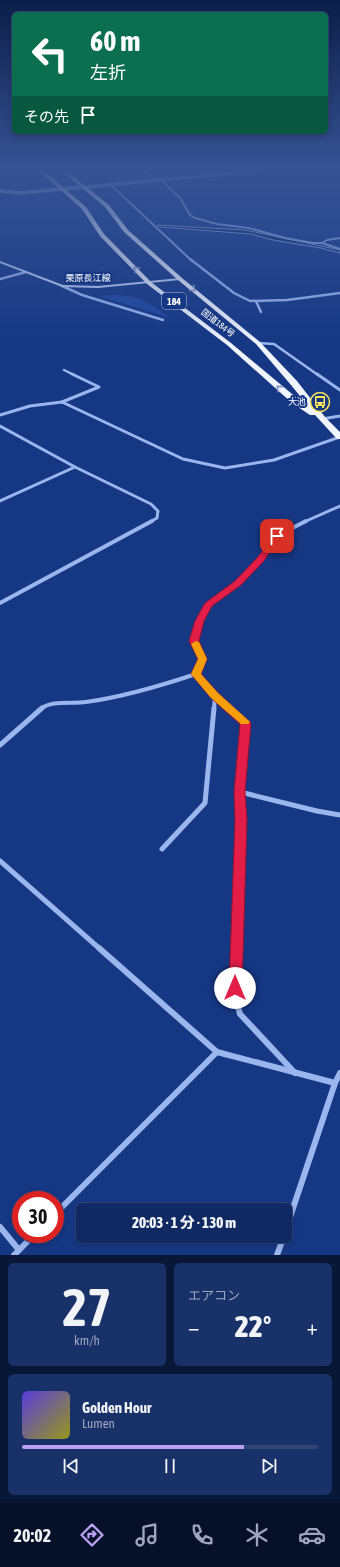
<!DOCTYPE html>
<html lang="ja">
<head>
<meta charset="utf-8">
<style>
	body { margin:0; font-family:"Asap Condensed","Noto Sans JP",sans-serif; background:#193169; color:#f1f3f6; height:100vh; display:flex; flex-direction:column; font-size:15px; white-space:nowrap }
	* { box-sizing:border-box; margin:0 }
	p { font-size:13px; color:#9ca6be }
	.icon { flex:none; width:22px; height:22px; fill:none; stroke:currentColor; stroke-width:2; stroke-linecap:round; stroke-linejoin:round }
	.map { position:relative; height:1255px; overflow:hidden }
	.panel { display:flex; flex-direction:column; gap:8px; padding:8px; background:#091736; flex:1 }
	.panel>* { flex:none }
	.guide { position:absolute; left:12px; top:12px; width:316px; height:122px; border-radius:6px; box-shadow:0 2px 6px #0003,0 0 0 1px #304578; background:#0b6e4f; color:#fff; overflow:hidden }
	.speed { position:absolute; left:12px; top:1191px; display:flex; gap:8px; font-size:20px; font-weight:700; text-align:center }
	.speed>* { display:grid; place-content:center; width:52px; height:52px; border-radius:50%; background:#102963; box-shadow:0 2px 6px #0003,0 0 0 1px #304578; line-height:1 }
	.speed .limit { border:6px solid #d22; background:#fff; color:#111 }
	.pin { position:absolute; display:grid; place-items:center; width:34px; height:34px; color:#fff; margin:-17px; border-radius:8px; box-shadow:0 2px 6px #0006 }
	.me { position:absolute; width:44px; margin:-22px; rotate:0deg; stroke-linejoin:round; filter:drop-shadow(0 0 3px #0008) }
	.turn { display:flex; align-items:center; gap:14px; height:84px; padding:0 12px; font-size:18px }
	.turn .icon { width:52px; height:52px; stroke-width:2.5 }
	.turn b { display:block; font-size:28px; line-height:34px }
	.then { display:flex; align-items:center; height:38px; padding:0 12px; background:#0003; gap:8px; font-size:15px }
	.big { font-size:30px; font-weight:800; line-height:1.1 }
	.panel .card { flex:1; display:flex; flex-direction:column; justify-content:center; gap:6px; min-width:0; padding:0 14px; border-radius:6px; background:#193169 }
	.panel .dial { align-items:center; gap:0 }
	.dial b { font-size:52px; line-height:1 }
	.song { display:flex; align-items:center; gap:12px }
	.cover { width:48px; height:48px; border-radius:6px; background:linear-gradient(135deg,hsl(250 70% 55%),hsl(60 70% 35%)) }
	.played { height:4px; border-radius:2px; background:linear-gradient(90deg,#bca0f2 75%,#304578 75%) }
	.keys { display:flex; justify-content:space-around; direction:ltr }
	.heat { display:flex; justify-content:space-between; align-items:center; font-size:22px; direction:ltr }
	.panel .tiles { flex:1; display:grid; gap:8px; grid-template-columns:1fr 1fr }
	.card:last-child { grid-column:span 2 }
	.trip { position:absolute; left:76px; top:1203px; width:216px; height:40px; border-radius:6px; background:#102963; box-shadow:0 2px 6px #0003,0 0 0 1px #304578; font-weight:800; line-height:40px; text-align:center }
	.dock { display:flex; height:64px; justify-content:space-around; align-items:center; background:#061028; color:#9ca6be }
	.dock .icon { width:28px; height:28px }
	.dock .current { color:#bca0f2 }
	.dock b { font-size:18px; color:#f1f3f6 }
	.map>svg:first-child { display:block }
</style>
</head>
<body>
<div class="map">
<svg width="340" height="1255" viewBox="0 0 340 1255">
	<rect width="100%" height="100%" fill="#163784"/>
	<!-- green -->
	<path fill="#1f479e" d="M117,295C141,296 151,303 170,318L99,296Z"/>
	<!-- water -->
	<polygon fill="#0e2662" stroke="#8dadf0" points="157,225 245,230 340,250 340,253 321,248 273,240 251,234 160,227"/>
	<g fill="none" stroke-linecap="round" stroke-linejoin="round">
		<!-- minor-far5 -->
		<g stroke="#9bb5ed" stroke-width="2">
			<polyline points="138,169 161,180 180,198 190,215 195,218 217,224 249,228 285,238 313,243 322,243 340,249"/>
			<polyline points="111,185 191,260"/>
			<polyline points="322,243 327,240 340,238"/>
		</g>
		<!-- minor-far4 -->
		<g stroke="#9bb5ed" stroke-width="2.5">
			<polyline points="190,259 234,293 250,301 287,300 340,293"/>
			<polyline points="0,279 26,272"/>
			<polyline points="62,286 82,295 163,320"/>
			<polyline points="256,301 261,312"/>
			<polyline points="258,343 274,344 318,375"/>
			<polyline points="64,370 74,375"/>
		</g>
		<!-- minor-far3 -->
		<g stroke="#9bb5ed" stroke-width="3">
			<polyline points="317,374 340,390"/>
			<polyline points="62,402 99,387 72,374"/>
			<polyline points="0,415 30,406 62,402 183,459 225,468 274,460 340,437"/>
			<polyline points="322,419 340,416"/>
			<polyline points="0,426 75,467 151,504 158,511 157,518 150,522"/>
			<polyline points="0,501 75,467"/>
			<polyline points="304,522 340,506"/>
		</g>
		<!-- minor-far2 -->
		<g stroke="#9bb5ed" stroke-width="4">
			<polyline points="0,603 152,521"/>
			<polyline points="215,695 231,709"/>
			<path d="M41,709C51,700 72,704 86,702C124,697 160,686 196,674"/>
			<polyline points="214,709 215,695 196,674 203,659 194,641 200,621 209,604 238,583 260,560 277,536 306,521"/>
		</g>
		<!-- minor-far1 -->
		<g stroke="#9bb5ed" stroke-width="5">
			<polyline points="230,708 246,723 240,792 241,820 237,949"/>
			<polyline points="0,745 42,708"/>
			<polyline points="240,792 317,811 340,815"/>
			<polyline points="162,849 205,803 214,708"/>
			<polyline points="0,861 100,949"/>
		</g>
		<!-- minor -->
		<g stroke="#9bb5ed" stroke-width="6">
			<polyline points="99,948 217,1052 335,1083"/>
			<polyline points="237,948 235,976 236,999 240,1014 295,1073"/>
			<polyline points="55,1214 217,1052"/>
			<polyline points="0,1227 19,1250"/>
			<polyline points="285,1232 335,1083 340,1073"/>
			<polyline points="14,1255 35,1234"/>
			<polyline points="277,1255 284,1236"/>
		</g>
		<!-- tertiary -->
		<polyline stroke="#9bb5ed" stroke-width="3.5" points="0,191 20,193 277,169"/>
		<!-- secondary -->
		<polygon fill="#c7d6f9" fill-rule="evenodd" points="0,261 63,285 98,286 180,278 182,279 180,280 98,288 62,287 0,263"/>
		<!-- trunk -->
		<polygon fill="#f0f4ff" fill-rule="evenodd" points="37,169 42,169 86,207 104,234 151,282 231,343 298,399 308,406 291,385 256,344 178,280 124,232 105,207 59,169 64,169 109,205 128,230 182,278 260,342 297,381 325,417 340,432 340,439 337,439 315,415 310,415 292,403 227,345 147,284 100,236 82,209"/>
	</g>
	<!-- one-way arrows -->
	<defs><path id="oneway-chevron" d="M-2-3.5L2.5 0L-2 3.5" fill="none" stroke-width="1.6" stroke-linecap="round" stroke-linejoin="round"/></defs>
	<g stroke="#8396c2">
		<use href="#oneway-chevron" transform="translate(136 269) rotate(-135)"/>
		<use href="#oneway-chevron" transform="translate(193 289) rotate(39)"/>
		<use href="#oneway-chevron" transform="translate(279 388) rotate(-139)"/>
	</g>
	<!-- sky -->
	<linearGradient id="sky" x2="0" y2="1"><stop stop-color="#0c1e49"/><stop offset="0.49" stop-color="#365394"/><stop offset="1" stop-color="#365394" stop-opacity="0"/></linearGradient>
	<rect width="340" height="345" fill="url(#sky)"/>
	<!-- route -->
	<polygon fill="#e11d48" stroke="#92132f" points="277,534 281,536 263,562 241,585 212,606 204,621 199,641 207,659 201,674 218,693 251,723 245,792 247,820 242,988 240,992 235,993 231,992 229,988 235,820 234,792 240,724 211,698 191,674 198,659 189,641 195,621 205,603 235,581 257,558 275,535"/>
	<!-- slow -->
	<polygon fill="#f59e0b" points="196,641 199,642 207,659 201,674 218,693 248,720 250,722 248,724 241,724 211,698 191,674 198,659 191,644"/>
	<!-- icons -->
	<defs>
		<g id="bus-ring" transform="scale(1)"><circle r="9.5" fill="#163784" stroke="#ffe557" stroke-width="1.5"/><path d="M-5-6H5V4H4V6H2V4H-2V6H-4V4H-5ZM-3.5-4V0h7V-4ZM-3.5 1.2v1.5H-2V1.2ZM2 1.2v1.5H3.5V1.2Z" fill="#ffe557"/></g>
	</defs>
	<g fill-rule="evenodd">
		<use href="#bus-ring" x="320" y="402"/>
	</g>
	<g text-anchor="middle" stroke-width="4" stroke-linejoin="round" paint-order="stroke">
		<!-- far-street labels -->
		<g font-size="9" fill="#fff" stroke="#163784">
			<text x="88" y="281">栗原長江線</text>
			<text transform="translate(218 323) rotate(38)" y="3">国道184号</text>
		</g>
		<!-- far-poi labels -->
		<g font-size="9" fill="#fff" stroke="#163784" text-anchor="end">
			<text x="306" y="405">大池</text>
		</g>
		<!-- shield labels -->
		<rect fill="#163784" stroke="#b9c3da" stroke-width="1" x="162" y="293" width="24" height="16" rx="3"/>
		<g font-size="10" font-weight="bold" fill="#fff">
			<text x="174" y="305">184</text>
		</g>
	</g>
</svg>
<div class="speed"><div class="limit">30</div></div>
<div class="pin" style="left:277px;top:536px;background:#d93025"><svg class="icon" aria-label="arrive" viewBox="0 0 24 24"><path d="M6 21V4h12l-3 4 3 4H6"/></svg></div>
<svg class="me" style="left:235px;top:988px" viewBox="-20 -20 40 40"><circle r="19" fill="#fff"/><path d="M0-13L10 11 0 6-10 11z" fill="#e11d48"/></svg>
<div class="trip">20:03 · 1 分 · 130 m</div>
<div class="guide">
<div class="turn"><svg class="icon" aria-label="left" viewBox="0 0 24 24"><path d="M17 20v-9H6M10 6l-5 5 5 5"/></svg><div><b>60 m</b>左折</div></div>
<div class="then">その先<svg class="icon" aria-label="arrive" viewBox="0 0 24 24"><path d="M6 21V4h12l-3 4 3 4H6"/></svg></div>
</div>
</div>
<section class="panel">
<div class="tiles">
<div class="card dial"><b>27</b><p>km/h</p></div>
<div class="card"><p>エアコン</p>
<div class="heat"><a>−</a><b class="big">22°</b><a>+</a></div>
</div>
<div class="card">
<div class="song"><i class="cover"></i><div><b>Golden Hour</b><p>Lumen</p></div></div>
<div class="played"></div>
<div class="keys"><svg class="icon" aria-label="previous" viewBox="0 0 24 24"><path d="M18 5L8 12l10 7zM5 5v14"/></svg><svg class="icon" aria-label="pause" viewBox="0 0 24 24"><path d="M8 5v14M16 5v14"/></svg><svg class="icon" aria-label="next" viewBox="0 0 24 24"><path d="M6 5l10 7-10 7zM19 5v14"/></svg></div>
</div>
</div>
</section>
<nav class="dock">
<b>20:02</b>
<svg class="icon current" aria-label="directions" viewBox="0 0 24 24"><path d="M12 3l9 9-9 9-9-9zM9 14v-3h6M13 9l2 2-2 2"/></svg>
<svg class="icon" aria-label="music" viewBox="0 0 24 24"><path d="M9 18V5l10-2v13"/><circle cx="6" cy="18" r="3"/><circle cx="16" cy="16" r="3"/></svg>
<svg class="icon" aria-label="phone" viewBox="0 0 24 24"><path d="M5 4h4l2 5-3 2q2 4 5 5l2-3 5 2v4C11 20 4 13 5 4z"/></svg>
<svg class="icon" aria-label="climate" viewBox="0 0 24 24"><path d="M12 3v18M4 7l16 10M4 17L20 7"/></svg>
<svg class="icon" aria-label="car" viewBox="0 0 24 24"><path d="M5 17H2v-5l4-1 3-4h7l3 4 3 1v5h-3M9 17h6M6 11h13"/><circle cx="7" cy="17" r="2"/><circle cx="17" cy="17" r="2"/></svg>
</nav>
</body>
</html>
